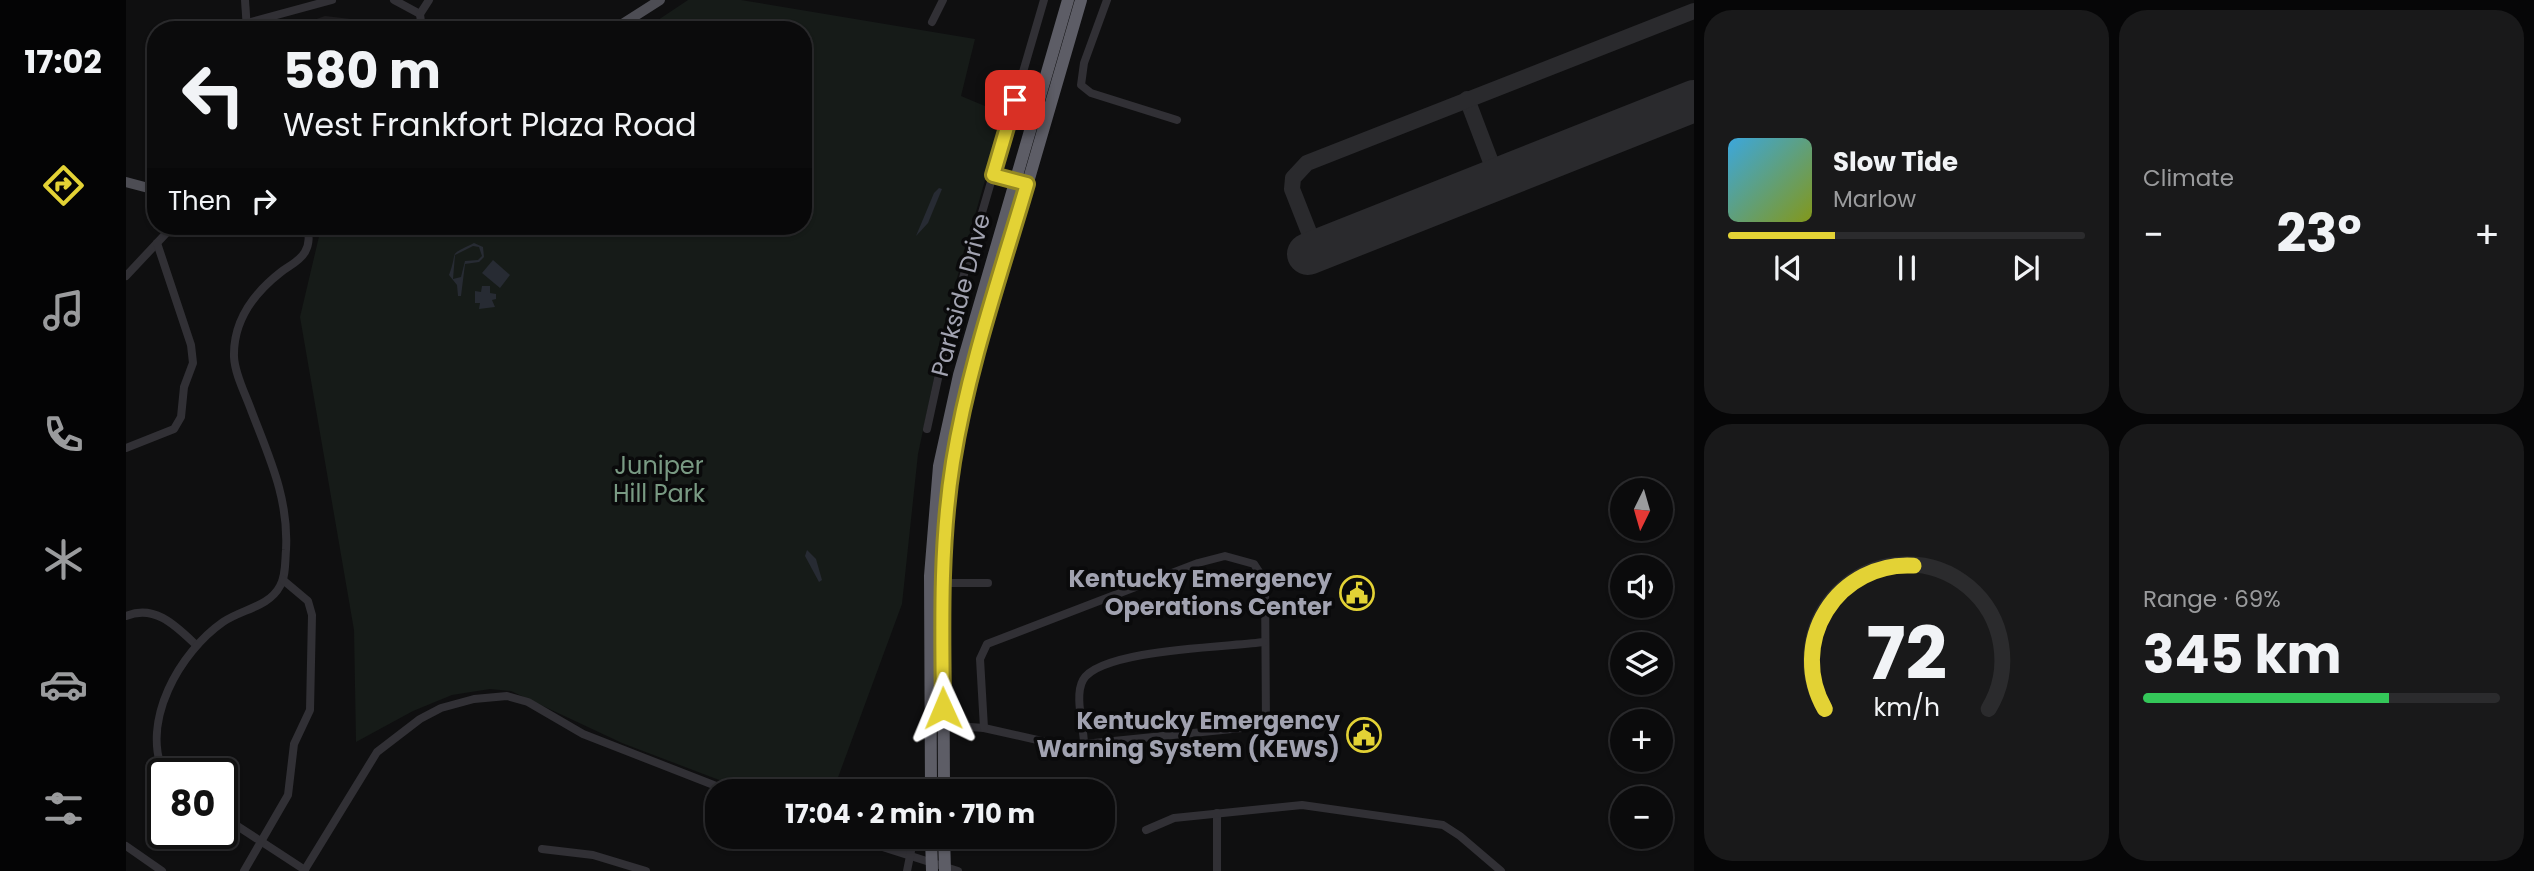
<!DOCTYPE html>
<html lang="en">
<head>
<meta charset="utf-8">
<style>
	body { margin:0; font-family:Poppins,sans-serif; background:#19191a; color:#f1f3f6; height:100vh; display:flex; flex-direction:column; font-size:26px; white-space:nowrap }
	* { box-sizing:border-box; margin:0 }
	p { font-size:23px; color:#9a9b9d }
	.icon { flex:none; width:38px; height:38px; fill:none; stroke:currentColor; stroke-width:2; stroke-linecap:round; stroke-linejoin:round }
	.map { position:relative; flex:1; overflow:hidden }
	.side { display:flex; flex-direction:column; gap:10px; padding:10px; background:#060607; width:840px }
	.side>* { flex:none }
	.hud { position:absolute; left:21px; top:21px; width:665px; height:214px; border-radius:28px; box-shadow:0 2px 5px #0004,0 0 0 2px #2b2b2d; background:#0b0b0c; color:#f1f3f6; overflow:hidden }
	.needle { width:46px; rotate:185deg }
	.tools { position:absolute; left:1484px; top:478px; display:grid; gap:14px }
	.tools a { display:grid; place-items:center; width:63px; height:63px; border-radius:50%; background:#0b0b0c; box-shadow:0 2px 5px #0004,0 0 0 2px #2b2b2d; font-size:35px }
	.speed { position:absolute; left:21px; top:758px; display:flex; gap:14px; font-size:35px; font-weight:700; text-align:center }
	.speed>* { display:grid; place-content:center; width:91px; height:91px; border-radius:50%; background:#0b0b0c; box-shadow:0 2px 5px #0004,0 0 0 2px #2b2b2d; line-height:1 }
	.speed .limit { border:4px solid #111; border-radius:10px; background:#fff; color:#111 }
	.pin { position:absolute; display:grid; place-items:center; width:60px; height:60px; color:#fff; margin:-30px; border-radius:14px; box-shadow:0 4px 10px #0006 }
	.me { position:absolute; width:77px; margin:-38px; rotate:359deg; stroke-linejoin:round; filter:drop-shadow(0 0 5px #0008) }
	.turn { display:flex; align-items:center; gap:24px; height:147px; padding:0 21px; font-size:32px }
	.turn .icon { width:91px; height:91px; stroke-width:2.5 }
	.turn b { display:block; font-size:49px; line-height:60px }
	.then { display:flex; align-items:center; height:66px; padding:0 21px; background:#0003; gap:14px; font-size:26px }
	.big { font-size:52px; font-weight:700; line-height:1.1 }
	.side .widget { flex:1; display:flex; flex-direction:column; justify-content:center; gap:10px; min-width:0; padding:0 24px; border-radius:28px; background:#19191a }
	.side .dial { align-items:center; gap:0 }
	.dial svg { height:182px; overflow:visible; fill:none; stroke:#2b2b2d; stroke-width:7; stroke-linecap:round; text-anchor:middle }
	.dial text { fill:#f1f3f6; stroke:none }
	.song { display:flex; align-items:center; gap:21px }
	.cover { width:84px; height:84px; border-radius:10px; background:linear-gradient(135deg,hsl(200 70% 55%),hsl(70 70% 35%)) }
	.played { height:7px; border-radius:4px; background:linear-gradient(90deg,#e3d235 30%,#2b2b2d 30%) }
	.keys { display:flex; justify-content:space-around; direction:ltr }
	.heat { display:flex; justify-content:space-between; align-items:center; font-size:38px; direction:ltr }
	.charge { height:10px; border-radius:5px; background:linear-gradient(90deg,#34c759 69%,#2b2b2d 0) }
	.side .tiles { flex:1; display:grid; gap:10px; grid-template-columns:repeat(2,1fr) }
	.trip { position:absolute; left:579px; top:779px; width:410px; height:70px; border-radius:28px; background:#0b0b0c; box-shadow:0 2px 5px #0004,0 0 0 2px #2b2b2d; font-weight:700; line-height:70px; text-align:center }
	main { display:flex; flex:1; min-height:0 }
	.dock { display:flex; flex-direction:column; width:126px; justify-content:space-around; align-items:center; background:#040405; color:#9a9b9d }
	.dock .icon { width:49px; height:49px }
	.dock .current { color:#e3d235 }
	.dock b { font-size:32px; color:#f1f3f6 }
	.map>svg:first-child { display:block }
</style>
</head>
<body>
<main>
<nav class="dock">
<b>17:02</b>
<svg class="icon current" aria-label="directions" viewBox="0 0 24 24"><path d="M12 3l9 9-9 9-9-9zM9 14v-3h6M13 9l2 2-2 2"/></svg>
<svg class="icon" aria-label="music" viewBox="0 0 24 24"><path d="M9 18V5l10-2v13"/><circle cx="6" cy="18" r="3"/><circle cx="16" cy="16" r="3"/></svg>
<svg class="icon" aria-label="phone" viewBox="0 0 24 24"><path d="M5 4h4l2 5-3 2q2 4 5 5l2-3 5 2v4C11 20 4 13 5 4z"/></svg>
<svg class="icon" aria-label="climate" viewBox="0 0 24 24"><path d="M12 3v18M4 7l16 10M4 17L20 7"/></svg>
<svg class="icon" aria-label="car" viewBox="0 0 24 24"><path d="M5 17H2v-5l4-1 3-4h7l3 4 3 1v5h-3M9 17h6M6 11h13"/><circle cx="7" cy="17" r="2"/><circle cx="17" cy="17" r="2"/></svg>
<svg class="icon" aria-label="filters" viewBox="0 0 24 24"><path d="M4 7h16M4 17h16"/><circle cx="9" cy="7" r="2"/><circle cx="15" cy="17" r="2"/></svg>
</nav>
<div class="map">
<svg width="1568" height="871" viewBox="0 0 1568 871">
	<rect width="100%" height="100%" fill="#0f0f10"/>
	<!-- built -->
	<polygon fill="#1c1b1d" points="199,16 268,24 270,30 160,30"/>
	<!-- green -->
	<polygon fill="#161b18" points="562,0 615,0 849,39 835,96 878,114 825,299 792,454 776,604 707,791 622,791 496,743 385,691 364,689 326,695 287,711 230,742 228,630 174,317 195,228 677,226 677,30 517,30"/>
	<!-- water -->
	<g fill="#272b33" fill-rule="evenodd">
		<polygon points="813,188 816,189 802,223 790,236 808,193"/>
		<path d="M348,243L357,247L358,257L353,262L339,264L335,296H332L331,285L323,275C333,249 320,257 348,243ZM347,246L353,247L356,256L352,260L339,261L335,277L327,279L329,255Z"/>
		<polygon points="367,260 384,275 374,288 356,273"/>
		<polygon points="356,286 364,286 364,293 370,294 370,299 366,300 369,307 353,309 354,303 349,303 349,291 355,292"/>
		<polygon points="681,550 690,559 696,580 693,582 679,556"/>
	</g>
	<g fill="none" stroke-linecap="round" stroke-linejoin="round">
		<!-- taxiway -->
		<g stroke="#2a2a2d" stroke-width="16">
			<polyline points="1341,99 1371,178"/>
			<polyline points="1190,250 1166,189 1167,178 1181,163 1568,11"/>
		</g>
		<!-- runway -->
		<polyline stroke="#2a2a2d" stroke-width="42" points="1182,254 1568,101"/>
		<!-- minor -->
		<g stroke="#313035" stroke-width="8">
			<polyline points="119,0 121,30"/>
			<polyline points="268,0 294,14"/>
			<polyline points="981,0 958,63 955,85 965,93 1051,120"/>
			<polyline points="806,22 817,0"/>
			<polyline points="121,23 206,0"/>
			<polyline points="296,30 294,14 303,0"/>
			<polyline points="867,175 892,181"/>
			<polyline points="0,276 47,226"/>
			<polyline points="801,429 825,319 918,0"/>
			<polyline points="0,448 48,429 55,417 58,387 67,363 65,345 31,243"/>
			<polyline points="812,583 862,583"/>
			<path d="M0,616C29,604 50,626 69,644"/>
			<polyline points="804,724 858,728 938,746 1176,722"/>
			<polyline points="858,728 854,659 861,644 1072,563 1099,556 1128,564 1139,581 1140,726"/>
			<path d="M958,744C958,727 948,696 957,680C974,649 1103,647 1138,642"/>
			<path d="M38,774C14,721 54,652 97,622C116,609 143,607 154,586C160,576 159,561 160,550C163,497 142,455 124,407C118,391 109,374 108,357C107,321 128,293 155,272C163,266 174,261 179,252C184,243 183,235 181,226"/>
			<polyline points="1091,813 1091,871"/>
			<polyline points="96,816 179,870"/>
			<polyline points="1020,830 1048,818 1176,805 1317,825 1334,836 1375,871"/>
			<polyline points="722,836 832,871"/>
			<polyline points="0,846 36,871"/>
			<polyline points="416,849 467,855 520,871"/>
			<polyline points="118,871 162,795 168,744 184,710 186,615 182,601 157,580"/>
			<polyline points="178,871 251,752 294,719 315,708 348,699 381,696 402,702 457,734 603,791"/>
			<polyline points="781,871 788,836"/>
		</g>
		<!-- major -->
		<g stroke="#4d4d54" stroke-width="10">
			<polyline points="487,30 534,0"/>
			<polyline points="0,182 30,190"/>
		</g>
		<!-- highway -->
		<g stroke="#5d5d66" stroke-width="12">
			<polyline points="805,791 804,576 813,466 833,375 942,0"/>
			<polyline points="818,791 817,574 827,463 845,378 955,0"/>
			<polyline points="805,836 806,871"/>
			<polyline points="818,836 819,871"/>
		</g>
	</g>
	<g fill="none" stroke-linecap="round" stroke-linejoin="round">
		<!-- route casing -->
		<g stroke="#948822" stroke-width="18">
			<path id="route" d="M817,708C816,626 814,543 827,462C842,368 874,276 901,184L867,175L889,100"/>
		</g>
		<!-- route -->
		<use href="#route" stroke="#e3d235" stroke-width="12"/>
	</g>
	<!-- icons -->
	<defs>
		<g id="civic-ring" transform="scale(1.75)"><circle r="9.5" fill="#0a0a0b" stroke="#e3d235" stroke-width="1.5"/><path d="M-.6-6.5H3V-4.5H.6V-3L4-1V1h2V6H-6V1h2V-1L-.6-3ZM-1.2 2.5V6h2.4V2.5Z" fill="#e3d235"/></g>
	</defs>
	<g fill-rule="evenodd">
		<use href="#civic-ring" x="1231" y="593"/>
		<use href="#civic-ring" x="1238" y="735"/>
	</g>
	<g text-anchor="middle" stroke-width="7" stroke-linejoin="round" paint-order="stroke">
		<!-- street labels -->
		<g font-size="24" fill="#a1a2b0" stroke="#0a0a0b">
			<text transform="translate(835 295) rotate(-75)" y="8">Parkside Drive</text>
		</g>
		<!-- park labels -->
		<g font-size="24" fill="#799a83" stroke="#0a0a0b">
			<text x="533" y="474">Juniper<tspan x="533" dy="28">Hill Park</tspan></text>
		</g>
		<!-- poi labels -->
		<g font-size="24" font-weight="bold" fill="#a1a2b0" stroke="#0a0a0b" text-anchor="end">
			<text x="1206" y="587">Kentucky Emergency<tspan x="1206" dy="28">Operations Center</tspan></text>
			<text x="1214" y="729">Kentucky Emergency<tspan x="1214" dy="28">Warning System (KEWS)</tspan></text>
		</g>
	</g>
</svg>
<div class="tools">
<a><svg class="needle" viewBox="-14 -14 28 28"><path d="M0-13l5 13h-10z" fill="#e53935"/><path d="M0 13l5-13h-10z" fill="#9a9b9d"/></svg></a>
<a><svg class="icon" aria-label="sound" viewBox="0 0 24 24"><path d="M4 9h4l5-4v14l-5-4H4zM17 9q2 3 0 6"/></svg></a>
<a><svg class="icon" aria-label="layers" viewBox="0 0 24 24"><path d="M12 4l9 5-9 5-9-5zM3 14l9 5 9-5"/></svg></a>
<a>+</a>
<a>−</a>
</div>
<div class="speed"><div class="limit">80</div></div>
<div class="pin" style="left:889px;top:100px;background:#d93025"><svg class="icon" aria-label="arrive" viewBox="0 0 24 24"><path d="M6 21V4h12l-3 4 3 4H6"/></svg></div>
<svg class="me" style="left:817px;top:708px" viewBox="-20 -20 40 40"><path d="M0-17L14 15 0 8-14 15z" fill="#e3d235" stroke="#fff" stroke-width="4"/></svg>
<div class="trip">17:04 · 2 min · 710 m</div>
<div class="hud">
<div class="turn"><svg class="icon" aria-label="left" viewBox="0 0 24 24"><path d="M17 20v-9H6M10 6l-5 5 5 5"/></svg><div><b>580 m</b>West Frankfort Plaza Road</div></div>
<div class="then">Then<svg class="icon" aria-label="right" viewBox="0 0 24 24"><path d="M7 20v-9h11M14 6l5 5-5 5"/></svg></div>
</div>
</div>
<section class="side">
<div class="tiles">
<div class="widget">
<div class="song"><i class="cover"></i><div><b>Slow Tide</b><p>Marlow</p></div></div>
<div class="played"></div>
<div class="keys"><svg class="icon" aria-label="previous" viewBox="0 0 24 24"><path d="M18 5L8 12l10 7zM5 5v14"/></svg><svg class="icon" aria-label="pause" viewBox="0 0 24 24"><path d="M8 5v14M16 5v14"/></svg><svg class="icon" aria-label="next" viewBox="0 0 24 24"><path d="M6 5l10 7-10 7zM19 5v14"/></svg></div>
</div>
<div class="widget"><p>Climate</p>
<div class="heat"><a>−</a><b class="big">23°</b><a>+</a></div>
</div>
<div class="widget dial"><svg viewBox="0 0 100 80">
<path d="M14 69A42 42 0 1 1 86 69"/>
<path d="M14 69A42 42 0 0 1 53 6" stroke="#e3d235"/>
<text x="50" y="56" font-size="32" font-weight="700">72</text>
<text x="50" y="72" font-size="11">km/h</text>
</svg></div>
<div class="widget"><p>Range · 69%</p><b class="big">345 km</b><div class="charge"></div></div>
</div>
</section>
</main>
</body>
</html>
